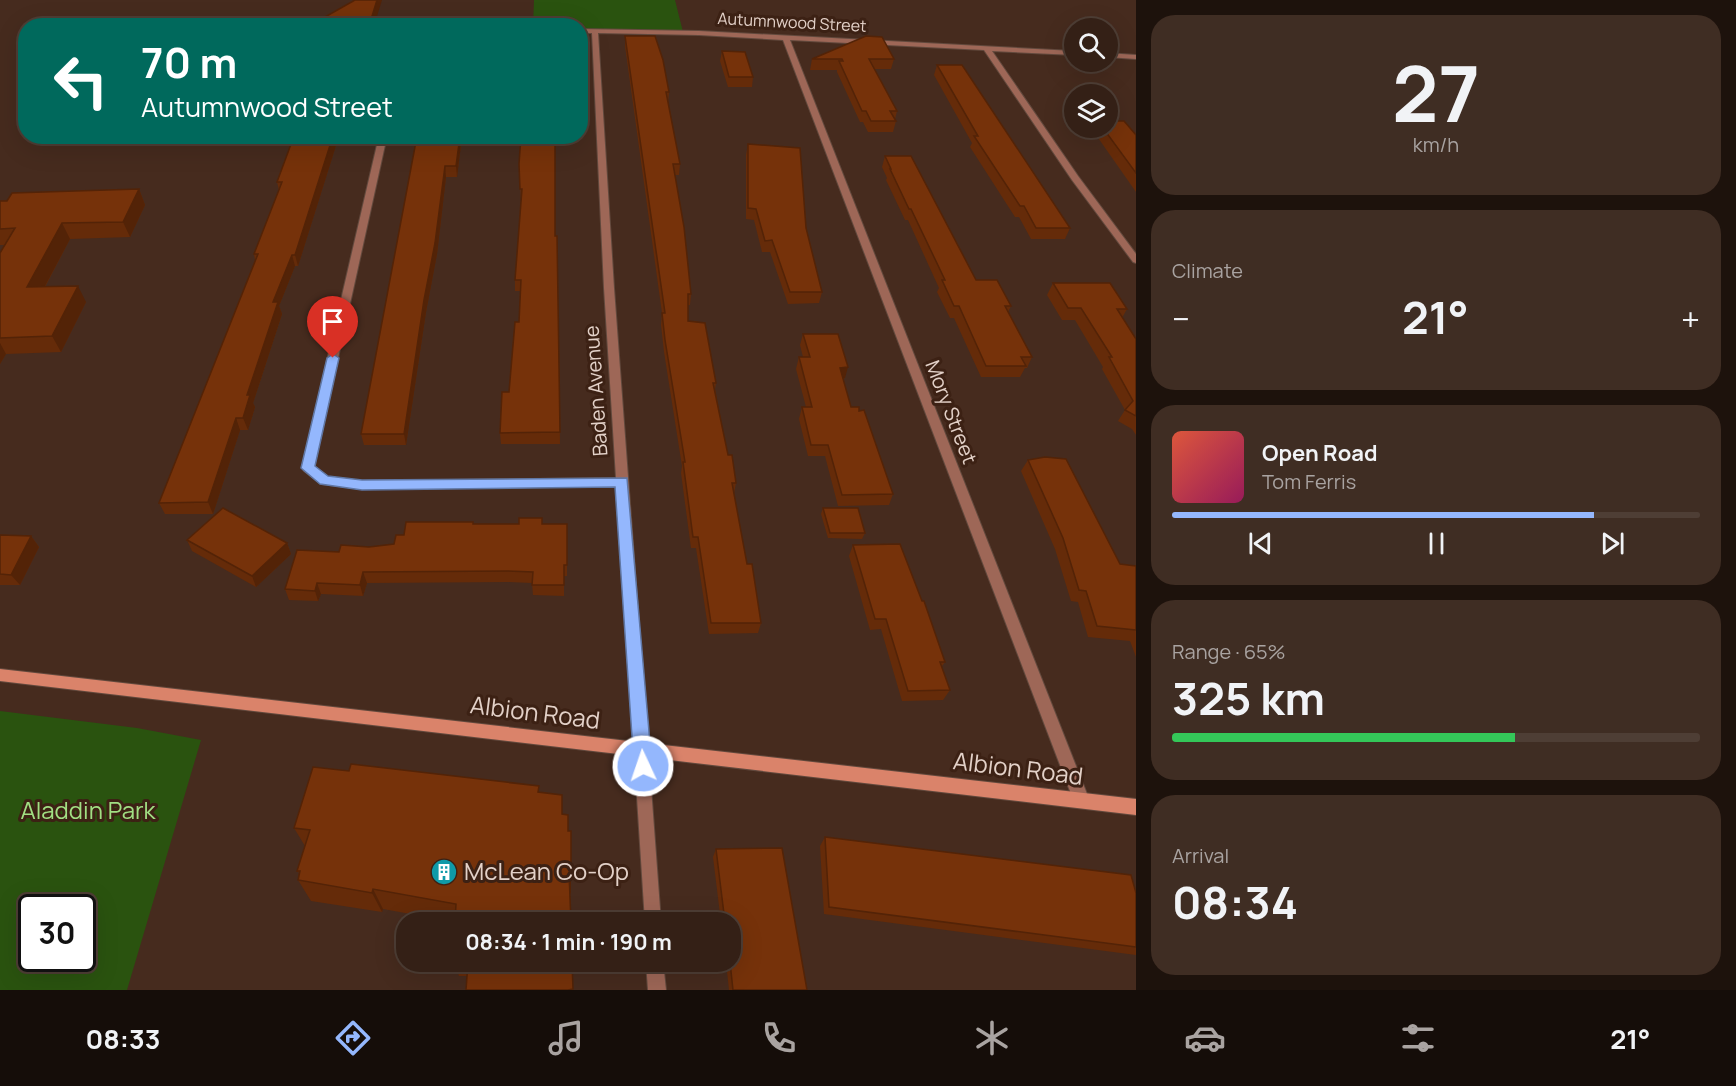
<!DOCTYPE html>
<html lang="en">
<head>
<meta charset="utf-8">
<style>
	body { margin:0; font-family:Manrope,sans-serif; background:#3f2d23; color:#f1f3f6; height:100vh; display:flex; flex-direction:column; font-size:22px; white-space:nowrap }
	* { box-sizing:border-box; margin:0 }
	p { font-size:20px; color:#a9a3a1 }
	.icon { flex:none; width:33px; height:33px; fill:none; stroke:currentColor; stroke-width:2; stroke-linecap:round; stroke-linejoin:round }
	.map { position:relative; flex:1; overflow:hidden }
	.drawer { display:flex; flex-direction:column; gap:15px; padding:15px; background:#1d120c; width:600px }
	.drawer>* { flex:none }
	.guide { position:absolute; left:18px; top:18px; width:570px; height:126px; border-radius:24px; box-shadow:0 6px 24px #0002,0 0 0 2px #4e3e35; background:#00695c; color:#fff; overflow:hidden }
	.tools { position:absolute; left:1064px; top:18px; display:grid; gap:12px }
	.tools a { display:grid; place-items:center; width:54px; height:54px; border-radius:50%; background:#342016; box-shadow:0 6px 24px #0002,0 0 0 2px #4e3e35; font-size:30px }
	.speed { position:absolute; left:18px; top:894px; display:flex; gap:12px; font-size:30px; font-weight:700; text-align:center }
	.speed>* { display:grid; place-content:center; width:78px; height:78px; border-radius:50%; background:#342016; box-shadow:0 6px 24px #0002,0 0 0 2px #4e3e35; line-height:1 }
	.speed .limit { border:3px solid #111; border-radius:9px; background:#fff; color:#111 }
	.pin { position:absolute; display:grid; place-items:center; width:51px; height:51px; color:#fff; margin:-62px -26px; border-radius:50% 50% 50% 0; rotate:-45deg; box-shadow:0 0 6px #0007 }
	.pin .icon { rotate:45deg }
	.me { position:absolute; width:66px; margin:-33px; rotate:357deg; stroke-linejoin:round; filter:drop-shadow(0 0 4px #0008) }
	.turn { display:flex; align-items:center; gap:21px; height:126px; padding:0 24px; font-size:27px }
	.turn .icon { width:78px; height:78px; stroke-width:2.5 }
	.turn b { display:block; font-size:42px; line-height:51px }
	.big { font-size:45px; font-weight:700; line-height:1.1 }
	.drawer .card { flex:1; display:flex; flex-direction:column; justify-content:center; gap:9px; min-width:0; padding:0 21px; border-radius:24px; background:#3f2d23 }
	.drawer .dial { align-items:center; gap:0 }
	.dial b { font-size:78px; line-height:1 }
	.song { display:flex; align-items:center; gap:18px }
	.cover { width:72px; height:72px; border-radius:9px; background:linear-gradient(135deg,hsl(10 70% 55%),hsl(330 70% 35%)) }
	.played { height:6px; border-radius:3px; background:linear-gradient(90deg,#94b7fd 80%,#4e3e35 80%) }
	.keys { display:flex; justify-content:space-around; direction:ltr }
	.heat { display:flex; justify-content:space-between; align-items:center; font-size:33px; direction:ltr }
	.charge { height:9px; border-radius:4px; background:linear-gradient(90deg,#34c759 65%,#4e3e35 0) }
	.trip { position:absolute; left:396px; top:912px; width:345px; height:60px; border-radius:24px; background:#342016; box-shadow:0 6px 24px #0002,0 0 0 2px #4e3e35; font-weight:700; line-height:60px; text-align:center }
	.dock { display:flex; height:96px; justify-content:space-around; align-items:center; background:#150d09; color:#a9a3a1 }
	.dock .icon { width:42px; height:42px }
	.dock .current { color:#94b7fd }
	.dock b { font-size:27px; color:#f1f3f6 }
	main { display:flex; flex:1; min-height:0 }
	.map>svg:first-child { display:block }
</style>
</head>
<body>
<main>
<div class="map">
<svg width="1136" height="990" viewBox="0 0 1136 990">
	<rect width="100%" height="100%" fill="#462b1e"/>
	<!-- green -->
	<g fill="#2a530f" fill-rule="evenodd">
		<polygon points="534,0 675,0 683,32 581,31 580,26 533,26"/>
		<path d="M0,711L137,728L201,740L127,990H0ZM32,908H82V958H32Z"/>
	</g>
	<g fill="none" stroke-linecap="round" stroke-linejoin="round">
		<!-- street casing -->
		<g stroke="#62493d" stroke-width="2">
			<g id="street">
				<polygon points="580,29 699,31 1074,51 1074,55 992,51 1078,176 1136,254 1136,263 1133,262 1072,180 984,50 790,40 1089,799 1086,804 1081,807 1076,804 1073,799 783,40 699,35 598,33 614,288 661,922 645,922 617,486 362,489 321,484 304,471 302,468 379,136 387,136 314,467 328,477 362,481 616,478 604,288 592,33 580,33"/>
				<polygon points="1107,53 1136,55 1136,59 1107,57"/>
				<polygon points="646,962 663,962 666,990 648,990"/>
			</g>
		</g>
		<!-- secondary casing -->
		<g stroke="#62493d" stroke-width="2">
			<polygon id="secondary" points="0,669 1136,799 1136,815 0,681"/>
		</g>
		<!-- street -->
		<use href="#street" fill="#9e6757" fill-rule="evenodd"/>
		<!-- secondary -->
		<use href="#secondary" fill="#da836a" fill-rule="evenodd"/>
	</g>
	<!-- wall -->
	<g fill="#652b09">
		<polygon points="625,36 669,92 668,103 680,164 679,175 675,175 691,294 690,305 688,305 688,321 716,383 715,389 728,455 736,483 734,493 747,564 761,623 758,633 709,634 696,548 691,548 681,473 682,466 664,352 661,325 662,313 625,46"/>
		<polygon points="722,51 753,77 752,87 728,87 720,61"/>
		<polygon points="812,59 894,59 891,69 874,69 897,111 895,119 896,121 893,132 868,132 863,122 860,122 837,72 837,70 810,70"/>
		<polygon points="937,65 1070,228 1065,239 1031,239 1019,217 1015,217 970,147 972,143 934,75"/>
		<polygon points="1095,128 1107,128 1136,135 1136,192 1094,132"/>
		<polygon points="294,136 339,136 298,266 295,266 279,306 282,314 253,403 255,407 248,430 240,430 213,514 165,514 159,503 255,260 254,254 279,190 277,182"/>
		<polygon points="417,136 462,136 457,177 446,177 437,254 426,312 406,445 364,445 361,434"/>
		<polygon points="748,144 806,228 822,292 819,303 788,304 770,252 762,252 754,220 746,219 746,155"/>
		<polygon points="885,156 976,280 1011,306 1008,312 1032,357 1027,368 1025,368 1020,377 981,377 954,318 950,318 937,292 939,288 908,220 905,220 886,180 887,178 882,167"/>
		<polygon points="519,164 555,236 557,236 560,444 501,444 500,433 509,392 519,322 521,291 515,291 515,280 521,201"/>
		<polygon points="139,189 145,205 130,237 70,239 45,287 86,302 61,352 6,354 0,364 0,253 5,245 0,245 0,201"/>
		<polygon points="1053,283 1127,309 1122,318 1136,339 1136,435 1132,429 1118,421 1125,410 1102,369 1103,367 1075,320 1062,320 1047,295"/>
		<polygon points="803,334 845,378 843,379 851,407 893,494 889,505 838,506 825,456 808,456 799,419 802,407 806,407 796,369 799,357 803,357 800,345"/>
		<polygon points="1028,460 1120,564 1136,566 1136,657 1130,641 1088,637 1078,602 1071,601 1055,549 1021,471"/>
		<polygon points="823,508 865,533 862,539 828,538 821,514"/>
		<polygon points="473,524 567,524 567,576 564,576 564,596 533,595 532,583 509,582 367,583 363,596 321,594 318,601 289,600 285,589 339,552 369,547 394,544 404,535"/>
		<polygon points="0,535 31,536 39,547 20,585 0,585"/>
		<polygon points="187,540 287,543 291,554 256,587 192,551"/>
		<polygon points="853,545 945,662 942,666 950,690 943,700 902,701 881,629 870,630 849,556"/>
		<polygon points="539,792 562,814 568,831 571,873 571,893 455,922 383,909 382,912 311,901 298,880 299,873 297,871 305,846 294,828"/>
		<polygon points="825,837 1136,893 1136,955 824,914 820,846"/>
		<polygon points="716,849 807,990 729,990 726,962 730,962 730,922 721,922 713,857"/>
		<polygon points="454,962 572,962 573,990 466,990 467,976 459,976"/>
	</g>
	<!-- shaded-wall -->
	<g fill="#532307">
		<polygon points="377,0 382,0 374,26 369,26"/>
		<polygon points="333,136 339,136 298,266 295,255"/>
		<polygon points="460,136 462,136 457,177 456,166"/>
		<polygon points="445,166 446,177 437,254 426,312 406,445 404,434"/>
		<polygon points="139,189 145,205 130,237 123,222"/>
		<polygon points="62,223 70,239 36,303 27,287"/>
		<polygon points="292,255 295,266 279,306 282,314 253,403 255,407 248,430 243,418 247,395 273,302"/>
		<polygon points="78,286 86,302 61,352 52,336"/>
		<polygon points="0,343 6,354 0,364"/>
		<polygon points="848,367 845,378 837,380 840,368"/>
		<polygon points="236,418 240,430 213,514 208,502"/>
		<polygon points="31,536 39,547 20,585 11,575"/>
		<polygon points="287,543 291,554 256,587 252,576"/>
		<polygon points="363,572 367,583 363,596 360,585"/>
		<polygon points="317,583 321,594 318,601 315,591"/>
		<polygon points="569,873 571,873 571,893 569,894"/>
		<polygon points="373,889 383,909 382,912 372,893"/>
	</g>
	<!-- building -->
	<g fill="#76320a" stroke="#532307" stroke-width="1.5">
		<polygon points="355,0 377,0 369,26 309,26"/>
		<polygon points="625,36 655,36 663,60 669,92 666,92 680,164 673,164 684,227 691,294 688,294 688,321 705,323 716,383 713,383 728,455 732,455 736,483 732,483 747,564 752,564 761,623 711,623 698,537 693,537 683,462 685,462 665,340 662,313 665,313"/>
		<polygon points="866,36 882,37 894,59 869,59 897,111 890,111 896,121 871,121 866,111 862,111 839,61 843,61 842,59 812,59"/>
		<polygon points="722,51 745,52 753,77 729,77"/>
		<polygon points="937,65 962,65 1070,228 1036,228 1024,206 1020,206 974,136 978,136"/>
		<polygon points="1107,121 1124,121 1136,135 1136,173 1103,128 1107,128"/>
		<polygon points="294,136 333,136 295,255 292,255 273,302 278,302 247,395 250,395 243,418 236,418 208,502 159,503 258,254 254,254 282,182 277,182"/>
		<polygon points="417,136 460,136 456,166 445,166 435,243 424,300 404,434 361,434"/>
		<polygon points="521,136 555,136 555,236 557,236 560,432 500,433 502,392 509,392 515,322 519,322 521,280 515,280 522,189 520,189 519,164"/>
		<polygon points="748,144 800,148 806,228 822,292 790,292 772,240 765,241 756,209 748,208"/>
		<polygon points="885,156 911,156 976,280 997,280 1011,306 1005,306 1032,357 1021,357 1026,366 986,366 959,306 954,306 942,280 945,280 911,209 909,209 890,169 891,169"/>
		<polygon points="139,189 123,222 62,223 27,287 78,286 52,336 0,338 0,253 15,228 0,229 0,201 7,201 12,193"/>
		<polygon points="1053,283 1110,283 1127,309 1117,309 1136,339 1136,416 1125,410 1133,401 1109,357 1112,357 1081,308 1068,308"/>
		<polygon points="803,334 838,334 848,367 840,368 851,407 859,407 859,411 864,410 893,494 842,495 828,445 811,445 802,407 812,407 799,357 810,357"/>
		<polygon points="1045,457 1066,459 1120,564 1136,566 1136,630 1097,626 1086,591 1079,590 1063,538 1028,460"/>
		<polygon points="223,508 287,543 252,576 187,540"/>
		<polygon points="823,508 858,508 865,533 830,533"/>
		<polygon points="519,518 542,518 542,524 567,524 567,565 564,565 564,585 532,585 533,572 508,571 363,572 360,585 317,583 315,591 285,589 297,550 339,552 341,545 369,547 394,544 396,535 404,535 406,522 473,522 473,524 519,524"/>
		<polygon points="0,535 31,536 11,575 0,574"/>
		<polygon points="900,544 922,601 924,601 945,662 940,662 950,690 908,691 886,619 875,619 853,545"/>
		<polygon points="351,764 539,786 538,792 562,795 562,814 568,815 568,831 571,831 571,873 569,873 571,922 455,922 456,904 373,889 372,893 298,880 300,871 297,871 310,830 294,828 313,767 349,771"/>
		<polygon points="825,837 1131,875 1136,893 1136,947 829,907"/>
		<polygon points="782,848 807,990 733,990 730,962 730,922 725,922 716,849"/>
		<polygon points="468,962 572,962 573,989 568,990 466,990"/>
	</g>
	<!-- route -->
	<polygon fill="#94b7fd" stroke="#6077a4" stroke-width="1.5" points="333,354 339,358 315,466 328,476 362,480 627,478 652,766 649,772 643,774 637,772 634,766 615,487 362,490 320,484 301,468 327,358"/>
	<!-- icons -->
	<defs>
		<g id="building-disc" transform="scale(1.35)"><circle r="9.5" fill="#0f9aa8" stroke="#3c2114"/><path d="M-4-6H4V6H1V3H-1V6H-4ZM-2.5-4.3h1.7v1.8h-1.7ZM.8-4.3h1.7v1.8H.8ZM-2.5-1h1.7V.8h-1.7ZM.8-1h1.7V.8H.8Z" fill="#fff"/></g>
	</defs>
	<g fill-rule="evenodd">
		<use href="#building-disc" x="444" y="872"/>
	</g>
	<g text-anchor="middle" stroke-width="6" stroke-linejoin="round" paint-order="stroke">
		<!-- far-street labels -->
		<g font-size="16" fill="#e3d1c8" stroke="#3c2114">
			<text transform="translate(792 22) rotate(3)" y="6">Autumnwood Street</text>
		</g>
		<!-- street labels -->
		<g font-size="20" fill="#e3d1c8" stroke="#3c2114">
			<text transform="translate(596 391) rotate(-94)" y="7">Baden Avenue</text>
			<text transform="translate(951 412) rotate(69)" y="7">Mory Street</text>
		</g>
		<!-- near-street labels -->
		<g font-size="24" fill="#e3d1c8" stroke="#3c2114">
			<text transform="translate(535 713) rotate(7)" y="8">Albion Road</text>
			<text transform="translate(1018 769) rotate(7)" y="8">Albion Road</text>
		</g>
		<!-- near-park labels -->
		<g font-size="24" fill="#a1df83" stroke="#3c2114">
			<text x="88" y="819">Aladdin Park</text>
		</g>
		<!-- near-poi labels -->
		<g font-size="24" fill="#e3d1c8" stroke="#3c2114" text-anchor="start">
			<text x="464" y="880">McLean Co-Op</text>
		</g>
	</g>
</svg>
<div class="tools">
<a><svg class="icon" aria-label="search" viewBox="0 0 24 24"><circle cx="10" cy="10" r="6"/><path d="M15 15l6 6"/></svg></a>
<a><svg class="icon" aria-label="layers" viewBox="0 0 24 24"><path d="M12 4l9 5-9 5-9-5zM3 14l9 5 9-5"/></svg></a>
</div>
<div class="speed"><div class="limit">30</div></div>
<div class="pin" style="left:333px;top:358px;background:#d93025"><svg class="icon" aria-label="arrive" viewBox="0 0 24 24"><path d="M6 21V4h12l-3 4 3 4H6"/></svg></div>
<svg class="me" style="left:643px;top:766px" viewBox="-20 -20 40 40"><circle r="17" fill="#94b7fd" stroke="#fff" stroke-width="3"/><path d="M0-11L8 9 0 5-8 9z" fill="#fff"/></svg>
<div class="trip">08:34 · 1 min · 190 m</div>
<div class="guide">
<div class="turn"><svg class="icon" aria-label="left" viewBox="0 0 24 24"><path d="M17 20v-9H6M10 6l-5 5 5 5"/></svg><div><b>70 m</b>Autumnwood Street</div></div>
</div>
</div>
<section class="drawer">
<div class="card dial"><b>27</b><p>km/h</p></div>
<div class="card"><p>Climate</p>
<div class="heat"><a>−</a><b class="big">21°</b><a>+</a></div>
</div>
<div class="card">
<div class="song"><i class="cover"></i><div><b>Open Road</b><p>Tom Ferris</p></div></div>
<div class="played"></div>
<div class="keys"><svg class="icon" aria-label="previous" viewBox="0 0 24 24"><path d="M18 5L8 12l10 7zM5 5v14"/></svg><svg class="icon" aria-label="pause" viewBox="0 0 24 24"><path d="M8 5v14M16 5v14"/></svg><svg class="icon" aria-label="next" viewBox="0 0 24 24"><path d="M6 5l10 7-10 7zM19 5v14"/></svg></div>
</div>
<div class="card"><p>Range · 65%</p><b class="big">325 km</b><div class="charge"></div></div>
<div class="card"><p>Arrival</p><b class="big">08:34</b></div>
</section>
</main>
<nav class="dock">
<b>08:33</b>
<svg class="icon current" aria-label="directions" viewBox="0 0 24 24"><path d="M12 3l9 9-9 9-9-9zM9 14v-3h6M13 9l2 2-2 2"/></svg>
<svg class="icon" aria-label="music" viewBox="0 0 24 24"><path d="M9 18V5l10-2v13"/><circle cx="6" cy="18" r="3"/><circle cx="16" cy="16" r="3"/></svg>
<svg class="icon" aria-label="phone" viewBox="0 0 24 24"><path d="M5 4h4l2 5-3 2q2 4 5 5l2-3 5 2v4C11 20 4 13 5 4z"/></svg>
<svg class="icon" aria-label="climate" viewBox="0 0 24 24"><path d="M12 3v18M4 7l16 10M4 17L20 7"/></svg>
<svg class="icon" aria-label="car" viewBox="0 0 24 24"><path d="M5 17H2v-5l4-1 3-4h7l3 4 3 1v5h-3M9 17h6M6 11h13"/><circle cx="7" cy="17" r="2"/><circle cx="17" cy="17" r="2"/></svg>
<svg class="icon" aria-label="filters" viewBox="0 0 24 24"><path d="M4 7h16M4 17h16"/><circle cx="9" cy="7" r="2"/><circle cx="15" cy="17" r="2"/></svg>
<b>21°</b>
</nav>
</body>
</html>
